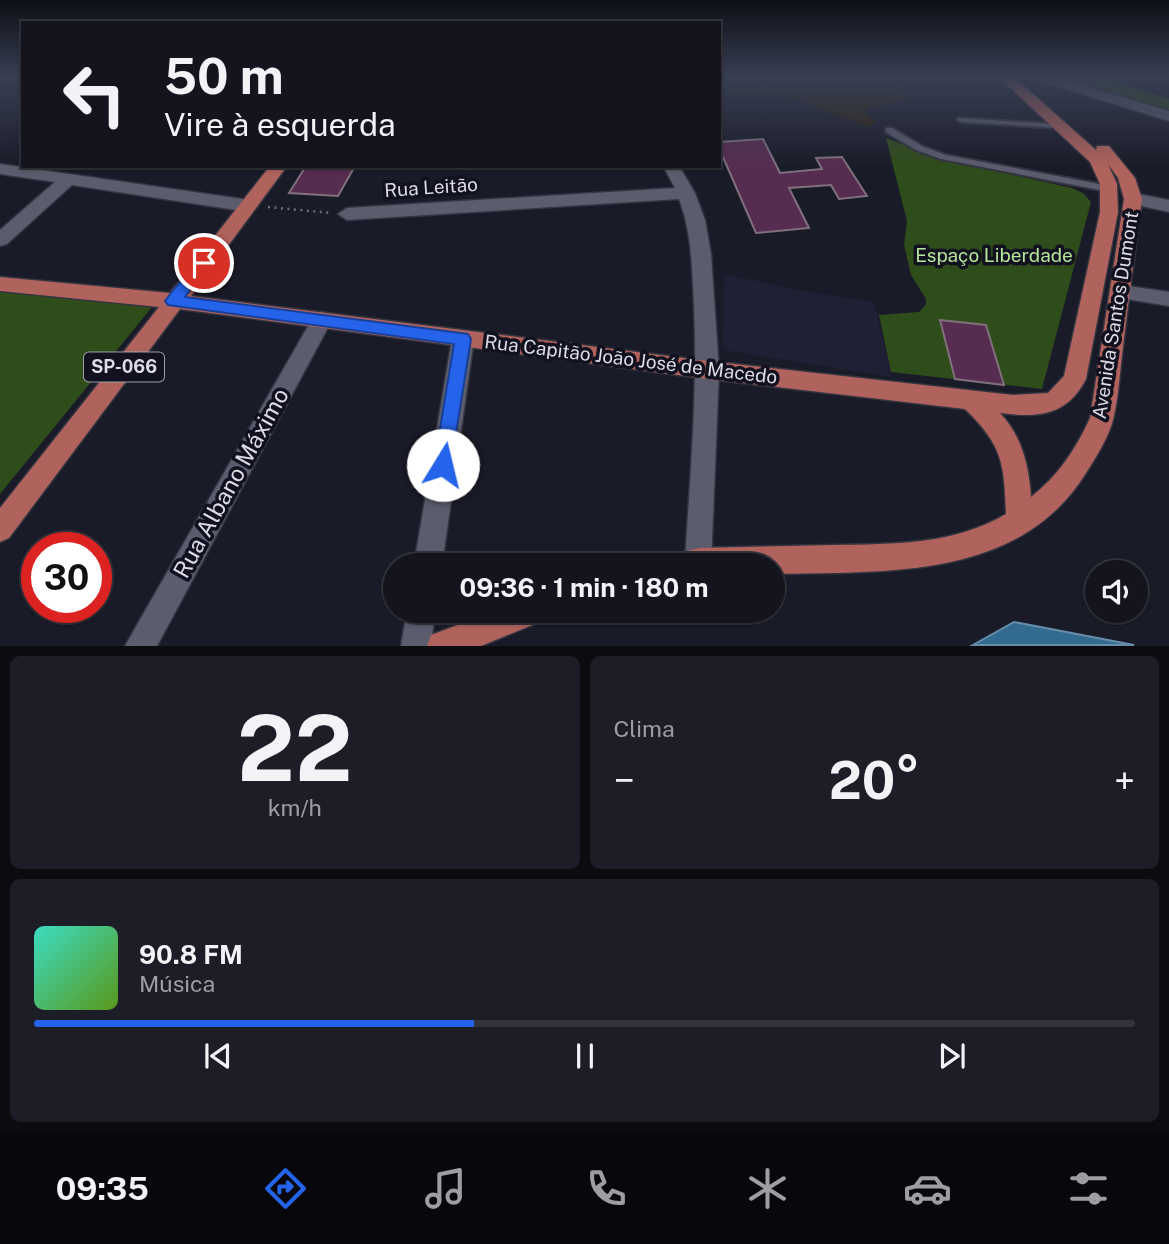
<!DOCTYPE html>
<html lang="pt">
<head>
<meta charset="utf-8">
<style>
	body { margin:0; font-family:"Public Sans",sans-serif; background:#1d1d27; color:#f1f3f6; height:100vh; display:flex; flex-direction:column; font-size:26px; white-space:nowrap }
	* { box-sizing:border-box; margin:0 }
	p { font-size:23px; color:#9d9ea4 }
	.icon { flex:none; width:38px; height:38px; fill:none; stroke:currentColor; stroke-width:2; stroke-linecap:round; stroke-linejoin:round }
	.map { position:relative; height:646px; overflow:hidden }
	.drawer { display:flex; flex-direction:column; gap:10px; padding:10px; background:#0b0b10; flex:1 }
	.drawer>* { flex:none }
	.banner { position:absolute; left:21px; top:21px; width:700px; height:147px; border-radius:0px; box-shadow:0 2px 5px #0004,0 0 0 2px #33333c; background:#14141e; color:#f1f3f6; overflow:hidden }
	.controls { position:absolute; left:1085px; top:560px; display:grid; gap:14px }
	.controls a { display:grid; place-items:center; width:63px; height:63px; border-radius:50%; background:#14141e; box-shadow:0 2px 5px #0004,0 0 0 2px #33333c; font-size:35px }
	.speed { position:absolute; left:21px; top:532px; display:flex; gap:14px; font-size:35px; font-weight:700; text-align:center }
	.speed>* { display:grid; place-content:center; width:91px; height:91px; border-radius:50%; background:#14141e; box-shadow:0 2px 5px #0004,0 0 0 2px #33333c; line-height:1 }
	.speed .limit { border:10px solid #d22; background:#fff; color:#111 }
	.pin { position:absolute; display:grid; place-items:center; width:60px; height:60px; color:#fff; margin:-30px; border:4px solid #fff; border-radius:50%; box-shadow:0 2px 7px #0007 }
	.me { position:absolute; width:77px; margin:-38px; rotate:9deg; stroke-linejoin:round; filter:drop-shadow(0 0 5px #0008) }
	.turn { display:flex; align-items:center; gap:24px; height:147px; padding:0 28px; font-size:32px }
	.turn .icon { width:91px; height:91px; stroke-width:2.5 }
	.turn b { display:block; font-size:49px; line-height:60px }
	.big { font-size:52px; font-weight:700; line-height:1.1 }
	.drawer .widget { flex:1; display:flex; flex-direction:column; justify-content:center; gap:10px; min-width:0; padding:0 24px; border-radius:10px; background:#1d1d27 }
	.drawer .dial { align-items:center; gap:0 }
	.dial b { font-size:91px; line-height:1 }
	.song { display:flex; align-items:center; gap:21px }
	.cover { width:84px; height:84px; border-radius:10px; background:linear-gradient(135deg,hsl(170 70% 55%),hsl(90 70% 35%)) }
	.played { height:7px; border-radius:4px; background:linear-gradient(90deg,#2563eb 40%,#33333c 40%) }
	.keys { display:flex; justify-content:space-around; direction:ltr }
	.heat { display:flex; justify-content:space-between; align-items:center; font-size:38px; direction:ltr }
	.drawer .tiles { flex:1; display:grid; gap:10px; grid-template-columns:1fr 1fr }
	.widget:last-child { grid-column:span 2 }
	.trip { position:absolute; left:383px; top:553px; width:402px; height:70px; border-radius:35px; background:#14141e; box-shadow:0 2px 5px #0004,0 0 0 2px #33333c; font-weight:700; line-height:70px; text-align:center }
	.menu { display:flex; height:112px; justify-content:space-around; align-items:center; background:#08080c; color:#9d9ea4 }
	.menu .icon { width:49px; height:49px }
	.menu .on { color:#2563eb }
	.menu b { font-size:32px; color:#f1f3f6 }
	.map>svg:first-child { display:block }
</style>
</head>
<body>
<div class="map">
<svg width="1169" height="646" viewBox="0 0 1169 646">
	<rect width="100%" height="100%" fill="#1a1b28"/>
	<!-- built -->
	<polygon fill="#1f2034" points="724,274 799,290 874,302 892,377 723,350"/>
	<!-- medical -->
	<polygon fill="#2c2112" points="725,78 898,78 909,98 867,109 866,114 876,121 868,127 795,98 729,93"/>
	<!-- green -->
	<g fill="#2f4c1b">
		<polygon points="1056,78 1103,78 1169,99 1169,114"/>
		<polygon points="886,138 938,158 1072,188 1083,193 1091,202 1042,389 891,372 879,315 919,312 926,304 926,299 911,275 904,245 907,221"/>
		<polygon points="0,288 152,307 0,494"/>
	</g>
	<!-- water -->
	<polygon fill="#336a8f" stroke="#658ca9" stroke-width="2" points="1014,622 1134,645 973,645"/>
	<!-- building -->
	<g fill="#572c51" stroke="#7f707c" stroke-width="2">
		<polygon points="763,139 780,173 822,169 816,158 842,157 867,196 839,199 831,185 789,188 809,228 756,233 723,157 719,157 719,142"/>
		<polygon points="306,166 355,166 338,196 289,193"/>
		<polygon points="940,320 986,325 1004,385 955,379"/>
	</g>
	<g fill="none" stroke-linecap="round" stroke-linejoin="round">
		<!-- service casing -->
		<g stroke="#343440" stroke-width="4">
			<g id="service">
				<polygon points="958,118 1057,124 1061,126 1057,128 961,122 957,120"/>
				<polygon points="886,128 892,128 922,146 946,155 1110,186 1114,189 1110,192 941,159 916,150 886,132"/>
			</g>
		</g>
		<!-- minor casing -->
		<g stroke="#343440" stroke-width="3">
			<g id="minor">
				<polygon points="0,164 249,200 258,206 249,212 72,185 7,244 0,246 0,230 55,182 0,174"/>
				<path d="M663,166H679L695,193L705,220L711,254L719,370L711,565H687L685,562C690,476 698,391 694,305C692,268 692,233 679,199L347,220L338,214L347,208L675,188Z"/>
				<polygon points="1133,193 1169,200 1169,212 1127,203 1124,199"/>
				<polygon points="1121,285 1169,292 1169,306 1114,297 1111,292 1114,287"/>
				<polygon points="322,312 329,314 332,320 157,646 125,646 315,314"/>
				<polygon points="463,331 471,333 474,339 442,565 414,565 452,339 455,333"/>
				<polygon points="407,611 435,611 431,646 401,646"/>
			</g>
		</g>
		<!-- secondary casing -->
		<g stroke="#343440" stroke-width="3">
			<polygon id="secondary" points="1038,78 1060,78 1169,111 1169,121 1040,81"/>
		</g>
		<!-- primary casing -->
		<g stroke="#343440" stroke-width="3">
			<g id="primary">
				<path d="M1000,78H1015L1096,150L1097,146H1109L1135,178L1142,199C1135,248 1129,298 1123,347C1120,370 1119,393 1114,416C1110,435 1097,456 1086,473C1019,581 885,571 774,574V565H668L672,555L699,548C744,547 789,546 834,545C894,544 953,545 1006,514C1004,463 1003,446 965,409L708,379L180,309L9,538L0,542V508L159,307L0,291V277L170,293L270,166H287L191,296L708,361L1013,395L1048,393L1064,376L1100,212V184L1090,162ZM1108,164L1118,178L1124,199L1090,418C1076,449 1058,476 1031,497C1029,466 1022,436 1000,413C1038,418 1067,416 1086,379L1118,212L1117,184Z"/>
				<polygon points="495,611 547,611 542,621 481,646 427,646 431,635"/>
			</g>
		</g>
		<!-- path -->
		<polyline stroke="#6e6f7b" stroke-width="2.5" stroke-dasharray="2 4.5" stroke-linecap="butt" points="268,207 331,213"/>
		<!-- service -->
		<use href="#service" fill="#5b5c6d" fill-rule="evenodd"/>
		<!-- minor -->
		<use href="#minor" fill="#5b5c6d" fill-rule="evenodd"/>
		<!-- secondary -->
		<use href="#secondary" fill="#5b5c6d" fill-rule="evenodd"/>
		<!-- primary -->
		<use href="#primary" fill="#b0635d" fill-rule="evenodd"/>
	</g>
	<!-- sky -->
	<linearGradient id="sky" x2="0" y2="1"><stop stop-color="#0e0f16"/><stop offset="0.46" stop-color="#383f53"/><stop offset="1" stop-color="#383f53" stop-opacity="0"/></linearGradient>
	<rect width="1169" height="168" fill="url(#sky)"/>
	<!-- route -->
	<polygon fill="#2563eb" stroke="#184099" stroke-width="2" points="204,258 211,263 185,297 468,334 471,339 450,471 443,473 437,471 434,465 454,344 168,305 165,301 168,297 198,259"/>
	<g text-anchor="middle" stroke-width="7" stroke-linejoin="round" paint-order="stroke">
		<!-- shield labels -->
		<rect fill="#11111f" stroke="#9e9faa" stroke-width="2" x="84" y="352.5" width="80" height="29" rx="5"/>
		<g font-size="18" font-weight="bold" fill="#dbdce6">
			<text x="124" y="373">SP-066</text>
		</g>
		<!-- street labels -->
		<g font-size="19" fill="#dbdce6" stroke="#11111f">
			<text transform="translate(431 187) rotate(-4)" y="7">Rua Leitão</text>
			<text transform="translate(1115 315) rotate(-81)" y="7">Avenida Santos Dumont</text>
			<text transform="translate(631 359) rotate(7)" y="7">Rua Capitão João José de Macedo</text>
		</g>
		<!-- park labels -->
		<g font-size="19" fill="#b5e699" stroke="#11111f">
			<text x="994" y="262">Espaço Liberdade</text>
		</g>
		<!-- near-street labels -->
		<g font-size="23" fill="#dbdce6" stroke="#11111f">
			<text transform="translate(231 483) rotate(-61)" y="8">Rua Albano Máximo</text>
		</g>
	</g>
</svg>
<div class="controls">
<a><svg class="icon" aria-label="sound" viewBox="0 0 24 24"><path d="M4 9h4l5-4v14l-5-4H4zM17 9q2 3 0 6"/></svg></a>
</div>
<div class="speed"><div class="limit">30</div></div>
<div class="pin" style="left:204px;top:263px;background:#d93025"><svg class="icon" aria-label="arrive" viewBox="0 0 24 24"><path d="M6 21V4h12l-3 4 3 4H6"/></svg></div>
<svg class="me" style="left:443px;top:465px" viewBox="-20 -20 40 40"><circle r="19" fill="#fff"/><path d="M0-13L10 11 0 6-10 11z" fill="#2563eb"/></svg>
<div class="trip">09:36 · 1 min · 180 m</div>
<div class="banner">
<div class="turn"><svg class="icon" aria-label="left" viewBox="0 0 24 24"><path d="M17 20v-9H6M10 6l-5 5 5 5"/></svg><div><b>50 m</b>Vire à esquerda</div></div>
</div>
</div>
<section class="drawer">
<div class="tiles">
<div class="widget dial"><b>22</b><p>km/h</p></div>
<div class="widget"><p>Clima</p>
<div class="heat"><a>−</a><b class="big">20°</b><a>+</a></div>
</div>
<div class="widget">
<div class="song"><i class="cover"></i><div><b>90.8 FM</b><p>Música</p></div></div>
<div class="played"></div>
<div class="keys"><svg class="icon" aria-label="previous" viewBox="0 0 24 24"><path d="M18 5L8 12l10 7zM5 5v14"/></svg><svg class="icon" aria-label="pause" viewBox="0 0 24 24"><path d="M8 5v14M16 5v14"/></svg><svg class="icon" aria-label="next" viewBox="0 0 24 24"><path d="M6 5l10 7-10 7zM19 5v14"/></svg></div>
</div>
</div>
</section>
<nav class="menu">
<b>09:35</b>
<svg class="icon on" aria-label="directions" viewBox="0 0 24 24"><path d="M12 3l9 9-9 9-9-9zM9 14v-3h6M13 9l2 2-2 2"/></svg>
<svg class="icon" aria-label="music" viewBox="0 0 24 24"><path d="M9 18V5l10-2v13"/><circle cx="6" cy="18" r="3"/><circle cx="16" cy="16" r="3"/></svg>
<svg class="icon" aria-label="phone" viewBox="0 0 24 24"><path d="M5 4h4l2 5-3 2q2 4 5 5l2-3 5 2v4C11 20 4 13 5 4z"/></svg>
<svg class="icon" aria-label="climate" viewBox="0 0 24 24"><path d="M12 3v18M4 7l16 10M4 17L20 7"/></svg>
<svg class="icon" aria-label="car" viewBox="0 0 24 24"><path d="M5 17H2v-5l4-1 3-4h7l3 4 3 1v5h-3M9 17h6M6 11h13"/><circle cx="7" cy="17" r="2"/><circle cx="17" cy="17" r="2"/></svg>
<svg class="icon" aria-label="filters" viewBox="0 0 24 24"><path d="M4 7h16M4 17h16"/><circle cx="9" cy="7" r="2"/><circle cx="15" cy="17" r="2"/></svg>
</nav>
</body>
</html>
